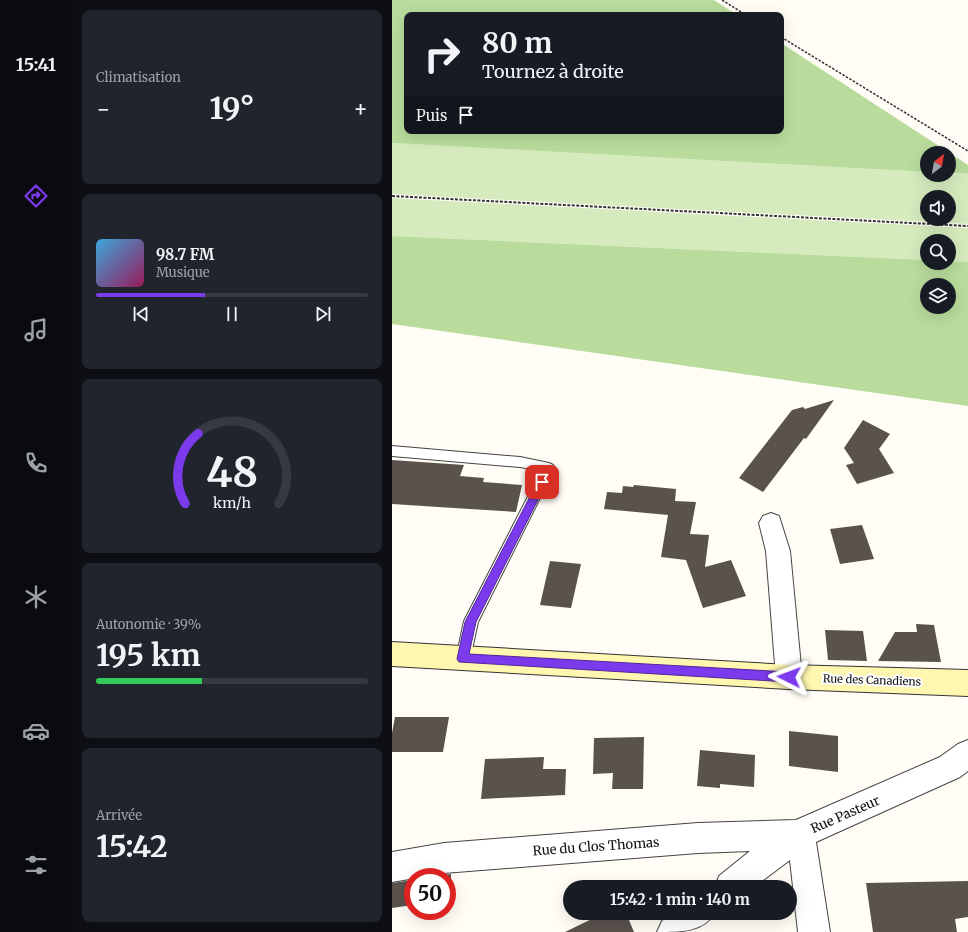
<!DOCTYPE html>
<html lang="fr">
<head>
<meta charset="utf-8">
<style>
	body { margin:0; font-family:Merriweather,serif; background:#20242c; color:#f1f3f6; height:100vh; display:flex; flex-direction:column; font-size:15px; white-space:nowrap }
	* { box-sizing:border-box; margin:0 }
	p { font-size:13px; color:#9ea1a6 }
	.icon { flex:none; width:22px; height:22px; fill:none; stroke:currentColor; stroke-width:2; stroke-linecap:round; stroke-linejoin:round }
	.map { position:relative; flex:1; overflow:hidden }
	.drawer { display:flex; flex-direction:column; gap:10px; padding:10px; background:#0d0f14; width:320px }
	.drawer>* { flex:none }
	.guide { position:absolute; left:12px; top:12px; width:380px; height:122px; border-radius:8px; box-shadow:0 4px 16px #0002; background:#171b24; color:#f1f3f6; overflow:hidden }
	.needle { width:26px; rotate:31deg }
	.fabs { position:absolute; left:528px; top:146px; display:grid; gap:8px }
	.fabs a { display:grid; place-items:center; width:36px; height:36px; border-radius:50%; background:#171b24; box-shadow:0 4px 16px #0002; font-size:20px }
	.speed { position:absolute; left:12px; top:868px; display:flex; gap:8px; font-size:20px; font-weight:700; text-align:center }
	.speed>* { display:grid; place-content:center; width:52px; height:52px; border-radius:50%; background:#171b24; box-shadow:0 4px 16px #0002; line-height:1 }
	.speed .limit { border:6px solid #d22; background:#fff; color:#111 }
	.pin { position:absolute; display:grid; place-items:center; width:34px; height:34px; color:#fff; margin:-17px; border-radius:8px; box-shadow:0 2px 6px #0006 }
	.me { position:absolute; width:44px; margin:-22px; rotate:273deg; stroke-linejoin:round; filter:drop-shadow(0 0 3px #0008) }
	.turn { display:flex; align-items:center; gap:14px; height:84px; padding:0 12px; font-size:18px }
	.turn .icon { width:52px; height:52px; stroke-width:2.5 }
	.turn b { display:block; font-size:28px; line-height:34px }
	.then { display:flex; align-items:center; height:38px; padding:0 12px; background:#0003; gap:8px; font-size:15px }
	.big { font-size:30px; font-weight:700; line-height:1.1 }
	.drawer .widget { flex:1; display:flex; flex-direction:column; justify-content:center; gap:6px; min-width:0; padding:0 14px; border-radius:8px; background:#20242c }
	.drawer .dial { align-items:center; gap:0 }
	.dial svg { height:104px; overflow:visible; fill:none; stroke:#363941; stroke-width:7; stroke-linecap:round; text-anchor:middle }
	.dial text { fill:#f1f3f6; stroke:none }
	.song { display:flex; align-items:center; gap:12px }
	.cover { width:48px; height:48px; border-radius:6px; background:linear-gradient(135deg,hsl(200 70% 55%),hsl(330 70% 35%)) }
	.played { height:4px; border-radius:2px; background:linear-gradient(90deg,#7c3aed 40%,#363941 40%) }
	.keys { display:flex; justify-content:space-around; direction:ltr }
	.heat { display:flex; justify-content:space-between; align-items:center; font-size:22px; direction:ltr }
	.charge { height:6px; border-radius:3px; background:linear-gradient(90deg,#34c759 39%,#363941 0) }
	.trip { position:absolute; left:171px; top:880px; width:234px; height:40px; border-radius:20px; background:#171b24; box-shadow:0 4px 16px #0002; font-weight:700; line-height:40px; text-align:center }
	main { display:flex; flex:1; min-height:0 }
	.tab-bar { display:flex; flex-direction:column; width:72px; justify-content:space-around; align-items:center; background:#090b0e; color:#9ea1a6 }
	.tab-bar .icon { width:28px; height:28px }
	.tab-bar .on { color:#7c3aed }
	.tab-bar b { font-size:18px; color:#f1f3f6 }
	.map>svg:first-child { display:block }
</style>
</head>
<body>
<main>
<nav class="tab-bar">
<b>15:41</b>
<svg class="icon on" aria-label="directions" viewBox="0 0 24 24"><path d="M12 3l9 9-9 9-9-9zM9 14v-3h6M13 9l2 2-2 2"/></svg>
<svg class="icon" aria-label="music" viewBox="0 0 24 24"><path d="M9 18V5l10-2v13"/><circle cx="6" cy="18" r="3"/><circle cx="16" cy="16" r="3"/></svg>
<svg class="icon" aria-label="phone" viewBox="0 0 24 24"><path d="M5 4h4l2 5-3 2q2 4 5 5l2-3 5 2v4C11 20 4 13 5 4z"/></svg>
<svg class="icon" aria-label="climate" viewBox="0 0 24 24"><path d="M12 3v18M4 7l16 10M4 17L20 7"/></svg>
<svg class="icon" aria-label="car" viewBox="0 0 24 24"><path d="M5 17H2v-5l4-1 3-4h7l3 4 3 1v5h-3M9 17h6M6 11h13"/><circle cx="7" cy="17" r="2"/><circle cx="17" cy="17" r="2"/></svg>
<svg class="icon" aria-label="filters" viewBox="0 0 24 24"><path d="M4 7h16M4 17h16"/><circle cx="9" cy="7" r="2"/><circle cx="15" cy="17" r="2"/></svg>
</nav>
<section class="drawer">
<div class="widget"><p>Climatisation</p>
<div class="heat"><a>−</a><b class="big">19°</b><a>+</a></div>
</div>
<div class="widget">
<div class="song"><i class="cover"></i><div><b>98.7 FM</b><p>Musique</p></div></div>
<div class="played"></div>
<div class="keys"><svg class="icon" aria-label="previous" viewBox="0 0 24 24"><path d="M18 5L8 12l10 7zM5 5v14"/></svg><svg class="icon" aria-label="pause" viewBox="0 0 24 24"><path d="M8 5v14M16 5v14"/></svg><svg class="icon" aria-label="next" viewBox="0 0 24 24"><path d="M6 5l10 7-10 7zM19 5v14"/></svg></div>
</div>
<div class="widget dial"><svg viewBox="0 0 100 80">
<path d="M14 69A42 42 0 1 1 86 69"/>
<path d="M14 69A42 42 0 0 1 24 15" stroke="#7c3aed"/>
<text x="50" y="56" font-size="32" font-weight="700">48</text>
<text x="50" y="72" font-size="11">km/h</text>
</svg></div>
<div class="widget"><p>Autonomie · 39%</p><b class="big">195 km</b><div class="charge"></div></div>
<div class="widget"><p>Arrivée</p><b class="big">15:42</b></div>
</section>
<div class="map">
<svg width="576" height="932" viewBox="0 0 576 932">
	<rect width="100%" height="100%" fill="#fffdf5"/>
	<!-- green -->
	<g fill="#d5ebbd" fill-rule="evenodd">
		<path d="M0,143L535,172V175L576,174V224L0,194ZM535,197H557V219H535Z"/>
		<polygon points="0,198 576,228 576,262 557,261 557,241 535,241 535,260 0,236"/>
	</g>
	<!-- forest -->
	<g fill="#b9dc9c" fill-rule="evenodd">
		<polygon points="0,0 322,0 345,15 15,15 15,131 389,131 389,43 576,165 576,174 557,173 557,153 535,153 535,172 0,143"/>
		<path d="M0,236L535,260V263H557V261L576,262V406L0,324ZM535,285H557V307H535Z"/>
	</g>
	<!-- building -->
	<g fill="#5a524d">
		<polygon points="442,400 414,439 412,438 371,492 347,478 400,410 411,407 413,409"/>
		<polygon points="471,420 498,434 487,449 502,473 465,484 454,465 462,463 452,448"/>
		<polygon points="0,460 72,465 68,476 92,478 91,482 130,485 124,512 0,504"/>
		<polygon points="242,485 284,489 283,501 304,502 298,534 317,535 313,567 339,560 354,596 311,608 294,560 269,557 276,515 212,509 215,492 230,493 231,486 241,487"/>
		<polygon points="470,525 482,559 448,564 438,529"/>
		<polygon points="158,561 189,564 179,608 148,605"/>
		<polygon points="524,624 542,625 549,662 486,661 503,632 525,632"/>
		<polygon points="433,630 471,631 475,661 436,660"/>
		<polygon points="3,717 57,717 51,752 0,752 0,733"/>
		<polygon points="397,731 446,736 446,772 397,766"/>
		<polygon points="252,737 251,789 220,789 221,773 201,774 202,738"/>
		<polygon points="308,750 363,755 362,787 328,784 328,788 305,786"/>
		<polygon points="152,757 151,769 174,769 173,795 89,799 93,759"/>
		<polygon points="59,874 59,900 55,900 55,877 38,877"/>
		<polygon points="21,880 21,905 0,908 0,883"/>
		<polygon points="576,881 576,917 563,919 565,932 481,932 474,883"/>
		<polygon points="212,913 234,913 242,932 173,932"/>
	</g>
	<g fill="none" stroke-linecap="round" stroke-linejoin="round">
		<!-- service casing -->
		<g stroke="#444" stroke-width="2">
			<polygon id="service" points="0,446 128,457 157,463 161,465 163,468 86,622 78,659 76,664 71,666 66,664 64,659 72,621 149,471 128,467 0,456"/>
		</g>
		<!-- minor casing -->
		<g stroke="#444" stroke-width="2">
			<g id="minor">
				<polygon points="379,513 387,516 398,551 410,677 406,686 397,689 388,686 384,677 374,551 367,523 371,516"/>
				<polygon points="576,740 576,771 568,777 424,842 438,932 406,932 398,860 362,887 323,887 327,876 358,851 306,853 52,873 0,882 0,852 52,843 306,823 404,820 548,757 566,744"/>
				<path d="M281,913H323C311,932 290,932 265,932L270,921Z"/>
			</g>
		</g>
		<!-- secondary casing -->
		<g stroke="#333" stroke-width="2">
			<polygon id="secondary" points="0,642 397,665 576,670 576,696 397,689 0,666"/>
		</g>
		<!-- path-far1 -->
		<g stroke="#333" stroke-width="1.5" stroke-dasharray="2.5 1.5" stroke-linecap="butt">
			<polyline points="330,0 354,15"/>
			<polyline points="389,37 576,151"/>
		</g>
		<!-- path -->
		<polyline stroke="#333" stroke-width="2" stroke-dasharray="3 1.5" stroke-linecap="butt" points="0,196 576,226"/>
		<!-- service -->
		<use href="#service" fill="#fff" fill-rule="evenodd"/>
		<!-- minor -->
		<use href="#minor" fill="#fff" fill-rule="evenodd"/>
		<!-- secondary -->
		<use href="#secondary" fill="#fff6b0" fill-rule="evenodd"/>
	</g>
	<!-- route -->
	<polygon fill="#7c3aed" stroke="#51269a" points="150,478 155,482 84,622 77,654 397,672 401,673 403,677 401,680 397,682 67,662 65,659 73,622 147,479"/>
	<g text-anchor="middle" stroke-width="4" stroke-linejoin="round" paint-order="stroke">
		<!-- street labels -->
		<g font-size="11" fill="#111" stroke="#fff">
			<text transform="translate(480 680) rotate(2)" y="4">Rue des Canadiens</text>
		</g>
		<!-- near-street labels -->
		<g font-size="13" fill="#111" stroke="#fff">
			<text transform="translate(453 814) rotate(-24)" y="5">Rue Pasteur</text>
			<text transform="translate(204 846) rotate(-4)" y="5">Rue du Clos Thomas</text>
		</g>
	</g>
</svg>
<div class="fabs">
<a><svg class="needle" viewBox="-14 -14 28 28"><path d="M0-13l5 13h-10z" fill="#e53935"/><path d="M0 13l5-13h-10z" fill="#9ea1a6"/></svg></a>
<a><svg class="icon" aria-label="sound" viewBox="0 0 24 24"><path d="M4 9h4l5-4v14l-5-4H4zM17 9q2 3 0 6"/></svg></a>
<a><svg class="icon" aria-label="search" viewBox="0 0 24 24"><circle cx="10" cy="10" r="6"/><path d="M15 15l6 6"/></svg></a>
<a><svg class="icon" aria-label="layers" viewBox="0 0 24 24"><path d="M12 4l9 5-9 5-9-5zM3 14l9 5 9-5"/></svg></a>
</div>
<div class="speed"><div class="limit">50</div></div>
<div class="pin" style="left:150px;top:482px;background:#d93025"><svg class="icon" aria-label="arrive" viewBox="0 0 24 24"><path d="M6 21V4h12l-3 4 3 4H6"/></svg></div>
<svg class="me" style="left:397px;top:677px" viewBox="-20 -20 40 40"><path d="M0-17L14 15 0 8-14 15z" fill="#7c3aed" stroke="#fff" stroke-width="4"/></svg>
<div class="trip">15:42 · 1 min · 140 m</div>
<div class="guide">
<div class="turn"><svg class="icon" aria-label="right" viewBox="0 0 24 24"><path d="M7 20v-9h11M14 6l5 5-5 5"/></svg><div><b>80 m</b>Tournez à droite</div></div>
<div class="then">Puis<svg class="icon" aria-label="arrive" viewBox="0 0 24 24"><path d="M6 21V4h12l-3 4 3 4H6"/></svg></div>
</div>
</div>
</main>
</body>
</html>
